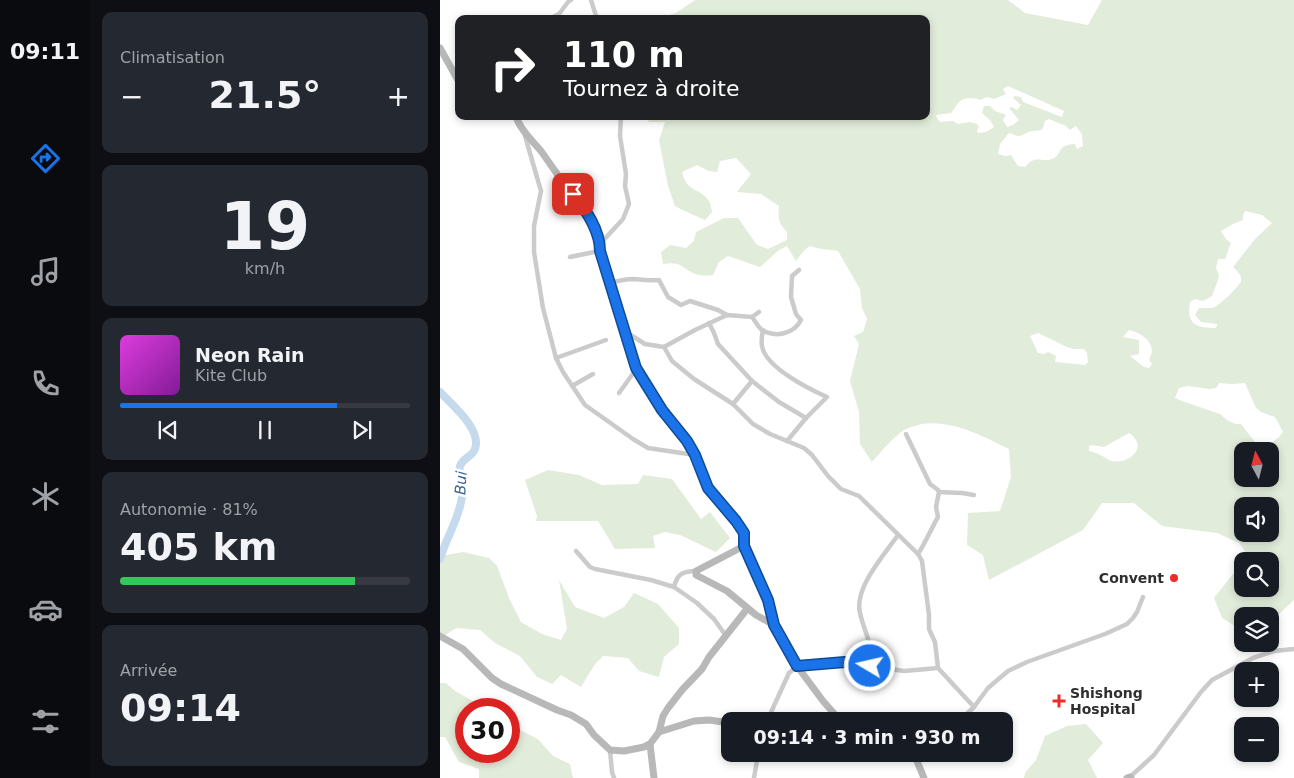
<!DOCTYPE html>
<html lang="fr">
<head>
<meta charset="utf-8">
<style>
	body { margin:0; font-family:"DejaVu Sans",sans-serif; background:#242831; color:#f1f3f6; height:100vh; display:flex; flex-direction:column; font-size:19px; white-space:nowrap }
	* { box-sizing:border-box; margin:0 }
	p { font-size:16px; color:#9ea1a6 }
	.icon { flex:none; width:28px; height:28px; fill:none; stroke:currentColor; stroke-width:2; stroke-linecap:round; stroke-linejoin:round }
	.map { position:relative; flex:1; overflow:hidden }
	.panel { display:flex; flex-direction:column; gap:12px; padding:12px; background:#0d0f14; width:350px }
	.panel>* { flex:none }
	.banner { position:absolute; left:15px; top:15px; width:475px; height:105px; border-radius:10px; box-shadow:0 2px 8px #0003; background:#202124; color:#fff; overflow:hidden }
	.needle { width:32px; rotate:353deg }
	.fabs { position:absolute; left:794px; top:442px; display:grid; gap:10px }
	.fabs a { display:grid; place-items:center; width:45px; height:45px; border-radius:10px; background:#171b24; box-shadow:0 2px 8px #0003; font-size:25px }
	.speed { position:absolute; left:15px; top:698px; display:flex; gap:10px; font-size:25px; font-weight:700; text-align:center }
	.speed>* { display:grid; place-content:center; width:65px; height:65px; border-radius:50%; background:#171b24; box-shadow:0 2px 8px #0003; line-height:1 }
	.speed .limit { border:8px solid #d22; background:#fff; color:#111 }
	.pin { position:absolute; display:grid; place-items:center; width:42px; height:42px; color:#fff; margin:-21px; border-radius:10px; box-shadow:0 2px 8px #0006 }
	.me { position:absolute; width:55px; margin:-28px; rotate:279deg; stroke-linejoin:round; filter:drop-shadow(0 0 4px #0008) }
	.turn { display:flex; align-items:center; gap:18px; height:105px; padding:0 25px; font-size:22px }
	.turn .icon { width:65px; height:65px; stroke-width:2.5 }
	.turn b { display:block; font-size:35px; line-height:42px }
	.big { font-size:38px; font-weight:800; line-height:1.1 }
	.panel .widget { flex:1; display:flex; flex-direction:column; justify-content:center; gap:8px; min-width:0; padding:0 18px; border-radius:10px; background:#242831 }
	.panel .dial { align-items:center; gap:0 }
	.dial b { font-size:65px; line-height:1 }
	.song { display:flex; align-items:center; gap:15px }
	.cover { width:60px; height:60px; border-radius:8px; background:linear-gradient(135deg,hsl(300 70% 55%),hsl(290 70% 35%)) }
	.played { height:5px; border-radius:2px; background:linear-gradient(90deg,#1a73e8 75%,#363941 75%) }
	.keys { display:flex; justify-content:space-around; direction:ltr }
	.heat { display:flex; justify-content:space-between; align-items:center; font-size:28px; direction:ltr }
	.charge { height:8px; border-radius:4px; background:linear-gradient(90deg,#34c759 81%,#363941 0) }
	.trip { position:absolute; left:281px; top:712px; width:292px; height:50px; border-radius:10px; background:#171b24; box-shadow:0 2px 8px #0003; font-weight:800; line-height:50px; text-align:center }
	main { display:flex; flex:1; min-height:0 }
	.menu { display:flex; flex-direction:column; width:90px; justify-content:space-around; align-items:center; background:#090b0e; color:#9ea1a6 }
	.menu .icon { width:35px; height:35px }
	.menu .on { color:#1a73e8 }
	.menu b { font-size:22px; color:#f1f3f6 }
	.map>svg:first-child { display:block }
</style>
</head>
<body>
<main>
<nav class="menu">
<b>09:11</b>
<svg class="icon on" aria-label="directions" viewBox="0 0 24 24"><path d="M12 3l9 9-9 9-9-9zM9 14v-3h6M13 9l2 2-2 2"/></svg>
<svg class="icon" aria-label="music" viewBox="0 0 24 24"><path d="M9 18V5l10-2v13"/><circle cx="6" cy="18" r="3"/><circle cx="16" cy="16" r="3"/></svg>
<svg class="icon" aria-label="phone" viewBox="0 0 24 24"><path d="M5 4h4l2 5-3 2q2 4 5 5l2-3 5 2v4C11 20 4 13 5 4z"/></svg>
<svg class="icon" aria-label="climate" viewBox="0 0 24 24"><path d="M12 3v18M4 7l16 10M4 17L20 7"/></svg>
<svg class="icon" aria-label="car" viewBox="0 0 24 24"><path d="M5 17H2v-5l4-1 3-4h7l3 4 3 1v5h-3M9 17h6M6 11h13"/><circle cx="7" cy="17" r="2"/><circle cx="17" cy="17" r="2"/></svg>
<svg class="icon" aria-label="filters" viewBox="0 0 24 24"><path d="M4 7h16M4 17h16"/><circle cx="9" cy="7" r="2"/><circle cx="15" cy="17" r="2"/></svg>
</nav>
<section class="panel">
<div class="widget"><p>Climatisation</p>
<div class="heat"><a>−</a><b class="big">21.5°</b><a>+</a></div>
</div>
<div class="widget dial"><b>19</b><p>km/h</p></div>
<div class="widget">
<div class="song"><i class="cover"></i><div><b>Neon Rain</b><p>Kite Club</p></div></div>
<div class="played"></div>
<div class="keys"><svg class="icon" aria-label="previous" viewBox="0 0 24 24"><path d="M18 5L8 12l10 7zM5 5v14"/></svg><svg class="icon" aria-label="pause" viewBox="0 0 24 24"><path d="M8 5v14M16 5v14"/></svg><svg class="icon" aria-label="next" viewBox="0 0 24 24"><path d="M6 5l10 7-10 7zM19 5v14"/></svg></div>
</div>
<div class="widget"><p>Autonomie · 81%</p><b class="big">405 km</b><div class="charge"></div></div>
<div class="widget"><p>Arrivée</p><b class="big">09:14</b></div>
</section>
<div class="map">
<svg width="854" height="778" viewBox="0 0 854 778">
	<rect width="100%" height="100%" fill="#fff"/>
	<!-- green -->
	<g fill="#e2ecda" fill-rule="evenodd">
		<path d="M255,0H568L585,13L648,25L662,0H854V600L839,614L830,619V616H802V630L782,618L774,598L793,574L802,569V589H830V561H812L799,543L777,533L722,526L694,503H662L643,530L549,580L543,555L527,545L528,513L560,511L571,477L569,449C538,434 501,413 466,429C456,434 439,454 432,462L420,444L419,412L410,381L419,344L414,336L423,332L427,319L422,308L420,289L398,251L382,249L369,246L362,253L356,261L347,246L339,250L320,267L288,256L279,262L273,275C266,276 260,276 253,273C241,267 240,261 223,264L221,252L230,245L246,248L254,241L256,232L284,218H298L317,245L328,249L347,240V232C338,223 338,219 339,206L321,194L297,192L311,174L296,158L280,161L277,172L269,171L257,165L242,172C247,193 259,187 269,201C271,204 271,209 272,212L265,220L249,213L235,206L228,186L219,140L225,122H208L210,116H486V19H215L236,13ZM568,86L624,111L622,117L583,102L581,97L574,96L573,98L581,105L577,110L572,107L569,108L579,120L573,125L567,127L563,120L566,115L555,111L550,106H544L542,113L550,120L554,127L546,132L538,133L537,130L539,127L537,124L530,122L518,124L513,121L500,122L497,118L496,115L511,113C514,110 516,105 519,102C524,97 534,97 540,100L547,97L554,99L566,94L563,89ZM609,119L626,126L630,130L636,126L642,134L643,146L637,149L635,144C615,145 623,155 612,159C600,163 596,154 585,167L578,166L571,155L565,156L558,154L560,144L569,133L578,136L583,135L588,132L601,130L603,128L605,121ZM805,211L822,215L832,223L815,239L793,267C797,271 802,275 801,281C799,287 778,307 772,308C768,308 763,308 759,308L755,315L761,322L777,324L776,328C756,328 746,324 750,302L755,299L763,301L772,296L778,280L779,275L776,268L778,259H785L791,243C786,240 784,236 781,231L793,224L803,220V215ZM689,330C704,334 718,344 709,360L712,364L709,368L704,367L690,356L699,354V340L683,337ZM598,333L627,347L633,349H644L647,353L648,362L645,365L615,362L616,356L608,352L604,354L598,353L590,336ZM779,383L792,384L805,383L816,408L821,412L835,417L843,432L838,438L823,449C814,442 808,433 801,424H795L787,420L780,414L742,401L735,398L739,388L748,386L770,389L776,388ZM689,433C710,447 688,465 671,461C667,460 664,456 660,455C657,453 653,452 649,451V446L652,445L664,447ZM802,451H830V479H802ZM802,506H830V534H802Z"/>
		<polygon points="108,470 139,475 162,485 198,484 203,475 232,479 261,519 270,512 290,538 276,552 240,535 225,532 213,536 215,548 175,549 158,521 96,521 97,516 85,480"/>
		<polygon points="23,552 49,558 57,566 70,600 81,622 102,634 121,640 127,629 119,580 135,607 164,618 184,607 194,593 218,604 239,628 239,644 224,657 219,677 199,671 188,658 163,656 155,664 141,687 121,675 112,684 97,677 80,656 55,643 40,630 16,628 0,639 0,556"/>
		<polygon points="0,683 6,683 15,691 47,709 26,709 26,751 69,751 69,722 82,731 98,739 113,756 130,764 133,778 39,778 39,769 19,762 5,737 0,737"/>
		<polygon points="646,724 663,743 648,760 657,778 584,778 585,773 596,760 605,736 627,726"/>
	</g>
	<g fill="none" stroke-linecap="round" stroke-linejoin="round">
		<!-- river -->
		<path stroke="#c5daed" stroke-width="8" d="M0,392C12,405 42,429 35,449C33,456 23,458 20,466C18,475 23,487 22,497C19,519 6,538 0,559"/>
		<!-- street -->
		<g stroke="#cbcbcb" stroke-width="4.5">
			<polyline points="151,0 157,19"/>
			<polyline points="109,19 119,14 128,2 131,0"/>
			<polyline points="85,136 101,191 94,226 94,252 103,308 116,358 123,372 145,405 193,439 208,448 255,455"/>
			<polyline points="160,244 183,219 189,204 185,186 186,174 180,136 181,116"/>
			<polyline points="130,257 159,251"/>
			<path d="M170,283C177,281 186,279 194,279C203,280 210,281 219,280L228,297L241,305L250,301L278,310L287,315"/>
			<path d="M312,317C315,321 318,327 322,330C335,338 354,334 361,320L356,314L351,297L352,276L359,270"/>
			<polyline points="269,323 274,333 278,344 312,381 339,402 366,418"/>
			<path d="M323,330C322,335 321,341 322,346C325,367 369,389 387,397L366,418L347,441"/>
			<polyline points="186,332 205,344 224,347 232,361 254,379 293,404 313,424 330,434 364,448 372,455 388,476 401,489 419,496 478,554 482,561 489,615 489,629 495,642 498,668 534,707"/>
			<polyline points="224,347 255,330 287,315 312,317 319,312"/>
			<polyline points="116,358 166,340"/>
			<polyline points="132,386 153,374"/>
			<polyline points="179,393 197,368"/>
			<polyline points="293,404 312,381"/>
			<path d="M466,434L490,484L498,490L499,492L496,507L498,517C491,529 486,542 478,554"/>
			<polyline points="499,492 522,493 534,495"/>
			<polyline points="304,546 328,600 334,625"/>
			<polyline points="136,551 150,567 155,569 211,580 234,587 257,603 274,619 286,636"/>
			<path d="M234,587C237,574 243,571 256,571"/>
			<path d="M430,666C433,642 425,635 420,613C414,588 444,555 458,535"/>
			<polyline points="327,721 349,673 357,666 405,662 464,671 498,668"/>
			<polyline points="519,721 534,707 548,688 568,671 587,662 665,634 687,624 693,618 697,612 703,597"/>
			<polyline points="170,750 172,772 174,778"/>
			<polyline points="690,777 714,755 761,692 772,680 813,658 834,651 854,649"/>
			<polyline points="314,778 318,754"/>
		</g>
		<!-- secondary -->
		<g stroke="#b8b8b8" stroke-width="7">
			<polyline points="0,48 19,82"/>
			<path d="M73,116L76,117C81,131 92,140 101,151C109,162 116,173 124,183C139,203 160,225 159,251L197,368L222,410L247,441L255,455L268,488L296,521L304,533V546L256,571V575L287,591L316,615L334,625L357,666L383,701L398,718L399,721"/>
			<polyline points="0,636 23,649 52,678 61,684 117,710 131,715 146,724 154,735 170,750 184,751 204,747 210,744 219,732 223,716 228,708 242,690 262,669 269,657 307,609"/>
			<polyline points="219,732 254,721 269,720 290,723"/>
			<polyline points="210,744 214,778"/>
			<polyline points="474,754 484,778"/>
			<polyline points="687,778 690,777 691,778"/>
		</g>
	</g>
	<g fill="none" stroke-linecap="round" stroke-linejoin="round">
		<!-- route casing -->
		<g stroke="#114b97" stroke-width="12">
			<path id="route" d="M133,194C146,210 160,230 160,251L196,368L222,410L247,441L255,455L268,488L296,521L304,533V546L328,600L334,625L357,666L405,662L430,666"/>
		</g>
		<!-- route -->
		<use href="#route" stroke="#1a73e8" stroke-width="9"/>
	</g>
	<!-- markers -->
	<g fill="#ed2c27" stroke="#fff" stroke-width="2">
		<circle cx="734" cy="578" r="5"/>
		<path d="M616.5 693.5h5v5h5v5h-5v5h-5v-5h-5v-5h5z"/>
	</g>
	<g text-anchor="middle" stroke-width="5" stroke-linejoin="round" paint-order="stroke">
		<!-- poi labels -->
		<g font-size="14" font-weight="bold" fill="#2e2e2e" stroke="#fff" text-anchor="end">
			<text x="724" y="583">Convent</text>
			<text x="630" y="698" text-anchor="start">Shishong<tspan x="630" dy="16">Hospital</tspan></text>
		</g>
		<!-- water labels -->
		<g font-size="15" font-style="italic" fill="#386793" stroke="#fff">
			<text transform="translate(21 483) rotate(-86)" y="5">Bui</text>
		</g>
	</g>
</svg>
<div class="fabs">
<a><svg class="needle" viewBox="-14 -14 28 28"><path d="M0-13l5 13h-10z" fill="#e53935"/><path d="M0 13l5-13h-10z" fill="#9ea1a6"/></svg></a>
<a><svg class="icon" aria-label="sound" viewBox="0 0 24 24"><path d="M4 9h4l5-4v14l-5-4H4zM17 9q2 3 0 6"/></svg></a>
<a><svg class="icon" aria-label="search" viewBox="0 0 24 24"><circle cx="10" cy="10" r="6"/><path d="M15 15l6 6"/></svg></a>
<a><svg class="icon" aria-label="layers" viewBox="0 0 24 24"><path d="M12 4l9 5-9 5-9-5zM3 14l9 5 9-5"/></svg></a>
<a>+</a>
<a>−</a>
</div>
<div class="speed"><div class="limit">30</div></div>
<div class="pin" style="left:133px;top:194px;background:#d93025"><svg class="icon" aria-label="arrive" viewBox="0 0 24 24"><path d="M6 21V4h12l-3 4 3 4H6"/></svg></div>
<svg class="me" style="left:430px;top:666px" viewBox="-20 -20 40 40"><circle r="17" fill="#1a73e8" stroke="#fff" stroke-width="3"/><path d="M0-11L8 9 0 5-8 9z" fill="#fff"/></svg>
<div class="trip">09:14 · 3 min · 930 m</div>
<div class="banner">
<div class="turn"><svg class="icon" aria-label="right" viewBox="0 0 24 24"><path d="M7 20v-9h11M14 6l5 5-5 5"/></svg><div><b>110 m</b>Tournez à droite</div></div>
</div>
</div>
</main>
</body>
</html>
